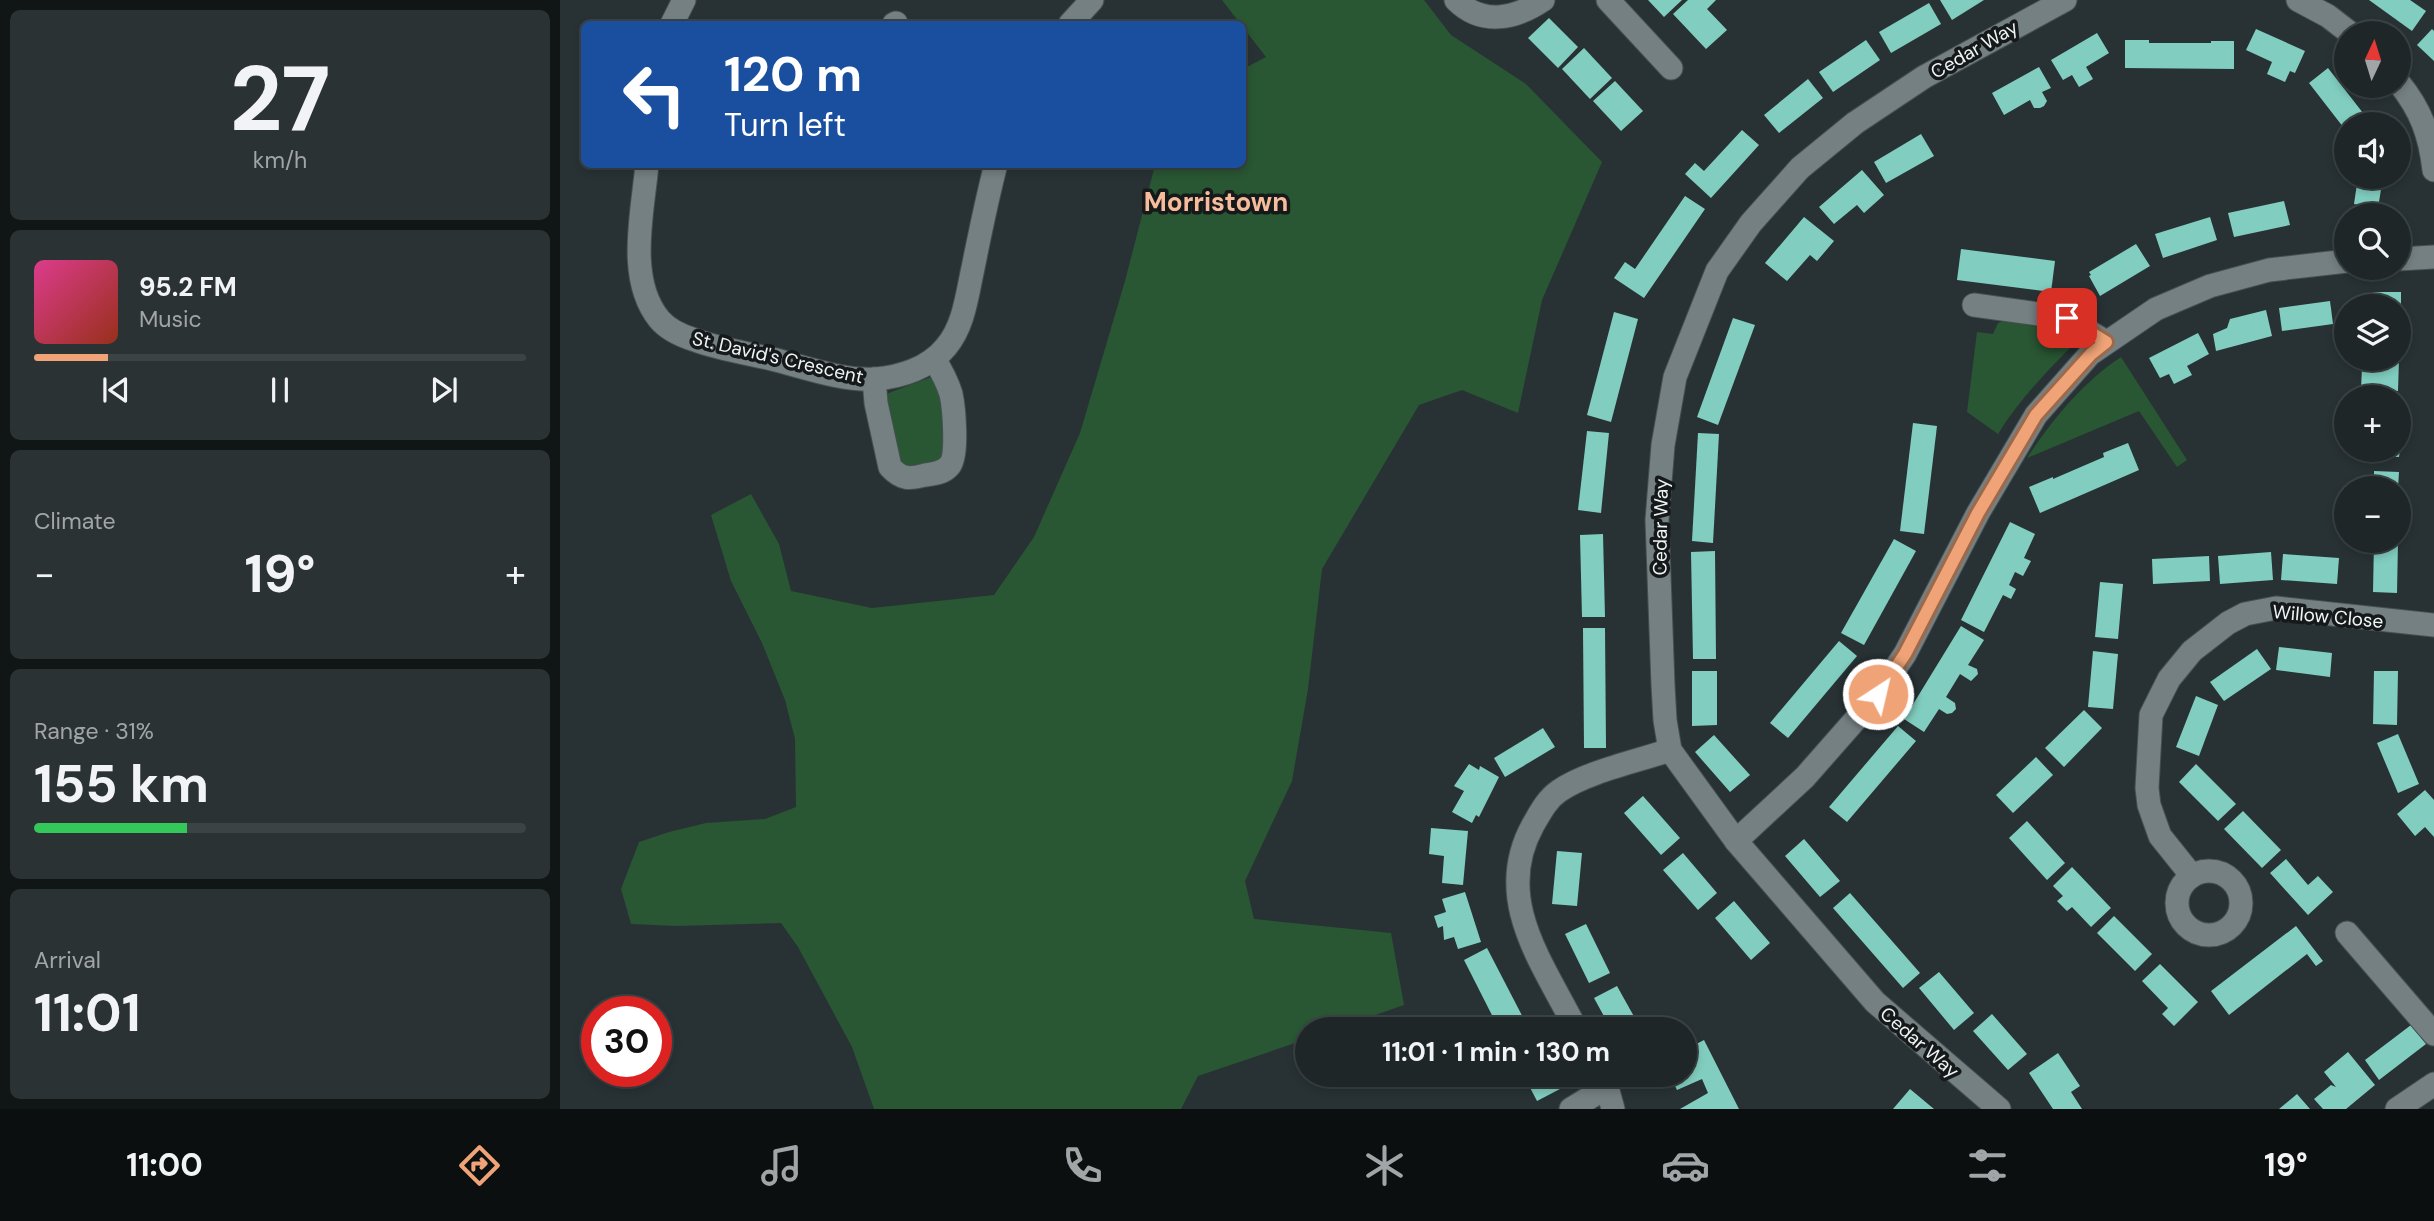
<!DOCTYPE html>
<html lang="en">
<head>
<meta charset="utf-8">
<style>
	body { margin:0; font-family:"DM Sans",sans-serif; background:#2b3234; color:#f1f3f6; height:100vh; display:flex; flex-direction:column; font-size:26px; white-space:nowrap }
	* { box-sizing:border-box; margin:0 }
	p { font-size:23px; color:#a1a5a8 }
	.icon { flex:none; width:38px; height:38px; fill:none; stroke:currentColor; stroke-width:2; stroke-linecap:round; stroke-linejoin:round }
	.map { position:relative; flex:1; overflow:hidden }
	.side { display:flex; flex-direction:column; gap:10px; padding:10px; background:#101516; width:560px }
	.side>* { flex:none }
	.guide { position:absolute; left:21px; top:21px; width:665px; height:147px; border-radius:10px; box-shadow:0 4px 10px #0003,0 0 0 2px #3c4345; background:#1a4fa0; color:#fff; overflow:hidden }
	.needle { width:46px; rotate:4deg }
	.tools { position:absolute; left:1774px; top:21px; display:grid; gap:14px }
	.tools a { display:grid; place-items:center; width:77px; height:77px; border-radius:50%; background:#1e2628; box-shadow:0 4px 10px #0003,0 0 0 2px #3c4345; font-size:35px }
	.speed { position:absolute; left:21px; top:996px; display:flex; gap:14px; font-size:35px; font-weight:700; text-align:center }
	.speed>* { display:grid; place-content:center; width:91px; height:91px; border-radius:50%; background:#1e2628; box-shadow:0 4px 10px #0003,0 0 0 2px #3c4345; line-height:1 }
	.speed .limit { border:10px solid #d22; background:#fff; color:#111 }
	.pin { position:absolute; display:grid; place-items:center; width:60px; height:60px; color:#fff; margin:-30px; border-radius:14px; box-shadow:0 4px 10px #0006 }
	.me { position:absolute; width:77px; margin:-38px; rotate:35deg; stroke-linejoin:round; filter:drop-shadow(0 0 5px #0008) }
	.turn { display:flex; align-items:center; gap:24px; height:147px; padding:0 28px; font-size:32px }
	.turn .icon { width:91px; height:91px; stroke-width:2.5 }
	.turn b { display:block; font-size:49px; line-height:60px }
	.big { font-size:52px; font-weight:700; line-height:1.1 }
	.side .widget { flex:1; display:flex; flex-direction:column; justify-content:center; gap:10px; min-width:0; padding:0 24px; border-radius:10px; background:#2b3234 }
	.side .dial { align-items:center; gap:0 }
	.dial b { font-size:91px; line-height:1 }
	.song { display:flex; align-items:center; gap:21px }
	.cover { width:84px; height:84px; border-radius:10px; background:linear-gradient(135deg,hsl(330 70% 55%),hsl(10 70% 35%)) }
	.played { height:7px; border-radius:4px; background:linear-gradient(90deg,#efa376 15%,#3c4345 15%) }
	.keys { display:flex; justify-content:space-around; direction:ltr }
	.heat { display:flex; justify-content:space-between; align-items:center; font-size:38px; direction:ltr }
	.charge { height:10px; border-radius:5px; background:linear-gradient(90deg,#34c759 31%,#3c4345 0) }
	.trip { position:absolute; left:735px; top:1017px; width:402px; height:70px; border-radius:35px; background:#1e2628; box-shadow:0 4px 10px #0003,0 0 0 2px #3c4345; font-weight:700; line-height:70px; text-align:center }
	.dock { display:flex; height:112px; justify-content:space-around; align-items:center; background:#0c0f10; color:#a1a5a8 }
	.dock .icon { width:49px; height:49px }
	.dock .on { color:#efa376 }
	.dock b { font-size:32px; color:#f1f3f6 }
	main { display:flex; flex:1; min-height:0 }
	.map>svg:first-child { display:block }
</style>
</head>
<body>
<main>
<section class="side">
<div class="widget dial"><b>27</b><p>km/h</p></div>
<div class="widget">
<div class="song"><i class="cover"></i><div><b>95.2 FM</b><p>Music</p></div></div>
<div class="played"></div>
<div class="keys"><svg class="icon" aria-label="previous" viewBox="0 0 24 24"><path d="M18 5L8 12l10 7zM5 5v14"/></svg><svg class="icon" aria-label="pause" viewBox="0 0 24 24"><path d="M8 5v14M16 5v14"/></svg><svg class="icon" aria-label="next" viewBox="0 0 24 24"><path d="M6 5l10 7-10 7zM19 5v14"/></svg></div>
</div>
<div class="widget"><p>Climate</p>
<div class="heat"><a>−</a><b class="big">19°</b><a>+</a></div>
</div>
<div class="widget"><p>Range · 31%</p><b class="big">155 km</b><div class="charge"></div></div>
<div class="widget"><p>Arrival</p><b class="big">11:01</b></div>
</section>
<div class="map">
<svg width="1874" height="1109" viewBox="0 0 1874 1109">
	<rect width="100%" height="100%" fill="#283235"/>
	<!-- green -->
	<g fill="#295633">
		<polygon points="662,0 864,0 891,35 966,84 1042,162 982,300 958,413 902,390 859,405 762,569 748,689 732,781 685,881 694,919 831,933 844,1005 776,1029 747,1029 747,1039 638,1076 621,1109 314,1109 292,1047 238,947 221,923 116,926 71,924 61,889 79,842 109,832 146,823 205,819 236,807 235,739 225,700 202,643 171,581 151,515 191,494 219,544 231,591 312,608 434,595 474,537 520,433 565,281 595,165 682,164 683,69 706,57"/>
		<path d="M1444,321L1505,331L1512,336L1515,343C1487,371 1459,400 1438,434L1407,412L1417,332L1433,334L1438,323Z"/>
		<path d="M1561,357L1627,460L1617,467L1579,411L1467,458C1492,420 1523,382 1561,357Z"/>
		<polygon points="371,377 374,380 384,404 384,454 378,463 349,467 339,461 325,405 326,394"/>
	</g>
	<!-- building -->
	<g fill="#81cec0">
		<polygon points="1088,0 1122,0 1104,17"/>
		<polygon points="1128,0 1156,0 1147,9 1167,30 1146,49 1113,14"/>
		<polygon points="1380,0 1424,0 1392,20"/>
		<polygon points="1809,0 1850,0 1866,11 1852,31"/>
		<polygon points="1369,3 1381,24 1331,53 1319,32"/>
		<polygon points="989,18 1018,47 998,68 968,38"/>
		<polygon points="1696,29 1745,51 1735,73 1730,71 1725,82 1707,74 1712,62 1686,50"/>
		<polygon points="1872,29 1874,31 1874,61 1857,45"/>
		<polygon points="1537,33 1549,53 1526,67 1533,79 1519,87 1512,75 1503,80 1491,60"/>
		<polygon points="1306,40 1320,60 1273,92 1259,72"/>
		<polygon points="1565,40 1589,40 1589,43 1651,43 1651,41 1674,41 1674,69 1565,68"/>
		<polygon points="1024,48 1052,78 1030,99 1002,69"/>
		<polygon points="1479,67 1491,88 1482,92 1487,101 1484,106 1480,108 1474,108 1470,100 1444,115 1432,93"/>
		<polygon points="1768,68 1810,122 1806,124 1787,124 1787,132 1749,83"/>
		<polygon points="1248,79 1263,98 1219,133 1204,115"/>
		<polygon points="1055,81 1083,111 1061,131 1033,101"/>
		<polygon points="1182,130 1199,145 1151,198 1125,174 1135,163 1144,171"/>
		<polygon points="1361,134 1374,156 1326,183 1314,162"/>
		<polygon points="1302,170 1324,195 1304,213 1297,205 1274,224 1259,207"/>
		<polygon points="1798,177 1823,177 1818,208 1794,204"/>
		<polygon points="1125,196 1145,209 1084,298 1054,278 1065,262 1075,269"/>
		<polygon points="1724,201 1730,225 1674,237 1668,213"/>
		<polygon points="1244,217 1274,241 1257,261 1250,255 1227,281 1205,263"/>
		<polygon points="1650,217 1657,240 1603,258 1595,234"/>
		<polygon points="1576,244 1590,266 1540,296 1529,276 1531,275 1529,272"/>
		<polygon points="1401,249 1495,261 1491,292 1397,280"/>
		<polygon points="1813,292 1841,292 1841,306 1802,306 1802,300 1813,301"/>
		<polygon points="1770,301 1773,324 1722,331 1719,308"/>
		<polygon points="1706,310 1712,336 1656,351 1653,334 1667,328 1670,319"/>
		<polygon points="1054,312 1078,319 1051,422 1027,415"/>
		<polygon points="1173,318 1195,325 1158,425 1137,417"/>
		<polygon points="1638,333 1649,354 1627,366 1632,375 1614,384 1609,374 1600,378 1589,358"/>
		<polygon points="1816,359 1839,359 1838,391 1801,390 1802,367 1815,367"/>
		<polygon points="1353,423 1377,426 1364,534 1340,531"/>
		<polygon points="1027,431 1049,433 1041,513 1018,510"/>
		<polygon points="1138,433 1159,434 1153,543 1132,541"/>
		<polygon points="1568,443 1579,470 1480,513 1469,487 1493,477 1493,479 1544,457 1543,453"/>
		<polygon points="1814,450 1840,450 1839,457 1813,457"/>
		<polygon points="1814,471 1839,472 1838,488 1814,488"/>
		<polygon points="1450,522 1475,534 1464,558 1471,561 1463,576 1455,572 1449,585 1456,589 1451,599 1443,595 1424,632 1401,620"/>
		<polygon points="1043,534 1045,617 1022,617 1020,535"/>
		<polygon points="1334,539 1356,551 1304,645 1281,633"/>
		<polygon points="1814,541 1838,541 1837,593 1813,592"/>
		<polygon points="1155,551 1156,659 1133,659 1131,552"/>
		<polygon points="1711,552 1713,580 1660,584 1658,556"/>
		<polygon points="1723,554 1779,558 1777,584 1721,580"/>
		<polygon points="1649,556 1650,581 1593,584 1592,559"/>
		<polygon points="1540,582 1563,584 1558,639 1535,637"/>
		<polygon points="1401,626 1424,640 1408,665 1417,669 1418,674 1411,681 1400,674 1386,697 1395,703 1396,709 1392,713 1387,714 1379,709 1364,732 1344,719"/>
		<polygon points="1023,628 1045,628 1046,748 1024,748"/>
		<polygon points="1279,641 1297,656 1228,738 1210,723"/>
		<polygon points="1719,647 1772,653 1770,677 1716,670"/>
		<polygon points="1697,649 1711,669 1664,701 1650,682"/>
		<polygon points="1533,651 1558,654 1553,709 1528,707"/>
		<polygon points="1132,671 1157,671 1157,725 1132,726"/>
		<polygon points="1814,671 1838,671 1837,725 1813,724"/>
		<polygon points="1636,696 1658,705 1639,756 1616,747"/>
		<polygon points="1524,710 1542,728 1504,767 1485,748"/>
		<polygon points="1338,726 1356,741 1287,822 1269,807"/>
		<polygon points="983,728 995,747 945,777 934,758"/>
		<polygon points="1838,734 1859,784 1838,793 1817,743"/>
		<polygon points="1154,735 1190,775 1170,792 1135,752"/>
		<polygon points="1476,757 1493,775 1453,813 1436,795"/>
		<polygon points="909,764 919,770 920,766 939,777 919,817 916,815 912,823 892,812 904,791 894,786"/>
		<polygon points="1636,764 1676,804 1658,821 1619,782"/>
		<polygon points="1865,790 1874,800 1874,837 1865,827 1855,836 1837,814"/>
		<polygon points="1083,796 1120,838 1101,855 1064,813"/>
		<polygon points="1683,811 1721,850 1702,868 1664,829"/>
		<polygon points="1467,821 1505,863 1487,880 1449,838"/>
		<polygon points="871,828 908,831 903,885 882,883 884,856 869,854"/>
		<polygon points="1244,839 1280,881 1260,897 1225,856"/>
		<polygon points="997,851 1022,853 1017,906 992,904"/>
		<polygon points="1123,853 1157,893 1138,910 1103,870"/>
		<polygon points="1726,859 1748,885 1758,876 1773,892 1748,915 1710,873"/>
		<polygon points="1512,867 1551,908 1531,927 1512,907 1507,911 1497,901 1503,896 1493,886"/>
		<polygon points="905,892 921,942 898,949 894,937 884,940 883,926 878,928 874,916 886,912 882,899"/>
		<polygon points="1290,893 1360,973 1343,988 1273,908"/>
		<polygon points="1174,901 1210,943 1191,960 1155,918"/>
		<polygon points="1554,916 1592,954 1575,971 1537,933"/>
		<polygon points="1026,924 1050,973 1029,983 1005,934"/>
		<polygon points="1736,926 1763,961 1756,966 1747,954 1669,1015 1651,991"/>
		<polygon points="927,948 969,1029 939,1029 904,960"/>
		<polygon points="1600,964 1638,1002 1614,1026 1602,1014 1608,1008 1582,981"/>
		<polygon points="1379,972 1414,1013 1394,1030 1359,988"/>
		<polygon points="1057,986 1081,1029 1051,1029 1034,998"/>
		<polygon points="1432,1014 1467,1054 1448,1070 1413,1031"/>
		<polygon points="1851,1025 1866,1044 1819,1080 1805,1060"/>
		<polygon points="1144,1040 1179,1109 1120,1109 1148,1093 1142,1079 1117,1090 1109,1074 1125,1074 1125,1050"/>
		<polygon points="1788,1052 1815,1085 1786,1109 1763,1109 1754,1099 1771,1085 1776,1087 1764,1072"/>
		<polygon points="1498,1053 1520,1086 1511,1092 1522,1109 1493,1109 1469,1073"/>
		<polygon points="963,1074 993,1074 1000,1089 977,1101"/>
		<polygon points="1350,1089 1374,1109 1333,1109"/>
		<polygon points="1737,1094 1750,1109 1719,1109"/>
	</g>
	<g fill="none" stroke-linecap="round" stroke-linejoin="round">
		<!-- minor casing -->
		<g stroke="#464f51" stroke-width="25">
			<g id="minor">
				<path d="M896,0C922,26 955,19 983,0"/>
				<polyline points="1048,0 1111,68"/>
				<polyline points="1738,0 1768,16 1790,33"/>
				<polyline points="112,24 124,0"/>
				<polyline points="334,24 336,23"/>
				<polyline points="510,24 532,0"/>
				<path d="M1839,83C1861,110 1870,135 1874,170"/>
				<path d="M87,164C83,212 66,278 99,319C108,330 122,336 135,340C159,349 186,353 212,359C244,367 282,381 315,379C341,377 369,368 386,347C404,326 407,295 413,268C420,233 427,199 436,164"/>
				<polyline points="1839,259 1874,257"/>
				<polyline points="1414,305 1507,318 1546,342"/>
				<path d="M314,379L316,403L330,467C342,480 350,479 365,475C374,474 384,473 390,465C398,454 394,408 391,394C387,381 381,370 374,359"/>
				<polyline points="1176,841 1245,777 1318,694 1345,654 1418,513 1476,415 1530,354 1596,309 1650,286 1709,270 1787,261"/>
				<circle cx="1649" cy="903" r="32"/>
				<polyline points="1632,876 1600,836 1589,805 1587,788 1591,715 1609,679 1632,651 1668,623 1685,614 1716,608 1874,625"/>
				<polyline points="1787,933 1874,1034"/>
				<path d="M1016,1029C983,963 932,899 973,825C980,813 987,799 999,791C1026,772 1078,761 1110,750"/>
				<polyline points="1047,1087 1053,1109"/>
				<polyline points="1011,1109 1047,1087 1040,1074"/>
				<polyline points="1439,1109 1315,1002 1176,841 1110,750 1105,720 1103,685 1097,520 1103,445 1115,377 1157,271 1191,223 1240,168 1295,123 1364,77 1505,0"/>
				<polyline points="1837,1109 1874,1084"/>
			</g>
		</g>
		<!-- minor -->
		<use href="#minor" stroke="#758083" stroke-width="23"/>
	</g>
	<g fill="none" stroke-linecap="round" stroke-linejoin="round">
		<!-- route casing -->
		<g stroke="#9b6a4d" stroke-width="18">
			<polyline id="route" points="1318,694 1345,654 1418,513 1476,415 1531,354 1546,342 1507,318"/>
		</g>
		<!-- route -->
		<use href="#route" stroke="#efa376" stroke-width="12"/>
	</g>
	<g text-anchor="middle" stroke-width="7" stroke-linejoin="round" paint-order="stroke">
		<!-- street labels -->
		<g font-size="19" fill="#eff5f7" stroke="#15191a">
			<text transform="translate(1414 49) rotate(-30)" y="7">Cedar Way</text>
			<text transform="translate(218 357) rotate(13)" y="7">St. David's Crescent</text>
			<text transform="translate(1100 527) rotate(-89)" y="7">Cedar Way</text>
			<text transform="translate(1768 616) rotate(5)" y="7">Willow Close</text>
			<text transform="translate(1360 1042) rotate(41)" y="7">Cedar Way</text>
		</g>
		<!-- district labels -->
		<g font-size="26" font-weight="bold" fill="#f6bc9b" stroke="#15191a">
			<text x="656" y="211">Morristown</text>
		</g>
	</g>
</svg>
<div class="tools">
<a><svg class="needle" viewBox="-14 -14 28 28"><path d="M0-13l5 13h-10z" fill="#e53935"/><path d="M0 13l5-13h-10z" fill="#a1a5a8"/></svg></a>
<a><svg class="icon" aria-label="sound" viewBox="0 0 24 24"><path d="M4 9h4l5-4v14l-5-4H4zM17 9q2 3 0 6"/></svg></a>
<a><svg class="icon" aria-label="search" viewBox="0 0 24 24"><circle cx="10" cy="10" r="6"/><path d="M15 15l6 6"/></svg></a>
<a><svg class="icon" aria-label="layers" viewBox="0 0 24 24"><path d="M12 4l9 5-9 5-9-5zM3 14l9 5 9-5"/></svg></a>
<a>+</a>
<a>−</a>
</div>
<div class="speed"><div class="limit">30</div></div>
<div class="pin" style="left:1507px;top:318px;background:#d93025"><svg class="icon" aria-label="arrive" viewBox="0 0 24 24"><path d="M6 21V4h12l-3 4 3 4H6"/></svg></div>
<svg class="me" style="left:1318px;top:694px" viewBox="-20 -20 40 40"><circle r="17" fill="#efa376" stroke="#fff" stroke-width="3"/><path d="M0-11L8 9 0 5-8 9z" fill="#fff"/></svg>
<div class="trip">11:01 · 1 min · 130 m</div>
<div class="guide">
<div class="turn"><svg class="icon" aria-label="left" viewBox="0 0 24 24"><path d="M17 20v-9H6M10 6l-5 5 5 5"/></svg><div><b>120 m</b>Turn left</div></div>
</div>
</div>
</main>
<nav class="dock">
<b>11:00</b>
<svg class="icon on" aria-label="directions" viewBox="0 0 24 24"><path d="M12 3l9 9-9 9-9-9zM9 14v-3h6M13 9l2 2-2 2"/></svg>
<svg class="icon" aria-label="music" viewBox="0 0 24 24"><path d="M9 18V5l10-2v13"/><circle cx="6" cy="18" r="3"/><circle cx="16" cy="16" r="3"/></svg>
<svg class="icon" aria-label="phone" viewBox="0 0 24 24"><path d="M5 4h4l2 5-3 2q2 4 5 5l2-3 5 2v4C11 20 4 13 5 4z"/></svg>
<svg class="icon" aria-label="climate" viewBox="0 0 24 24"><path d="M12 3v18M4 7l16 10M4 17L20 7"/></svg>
<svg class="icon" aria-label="car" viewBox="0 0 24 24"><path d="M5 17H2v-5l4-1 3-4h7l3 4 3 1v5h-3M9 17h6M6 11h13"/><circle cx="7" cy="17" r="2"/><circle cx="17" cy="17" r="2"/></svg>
<svg class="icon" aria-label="filters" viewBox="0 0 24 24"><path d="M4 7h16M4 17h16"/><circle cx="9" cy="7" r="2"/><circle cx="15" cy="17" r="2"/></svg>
<b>19°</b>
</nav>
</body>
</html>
